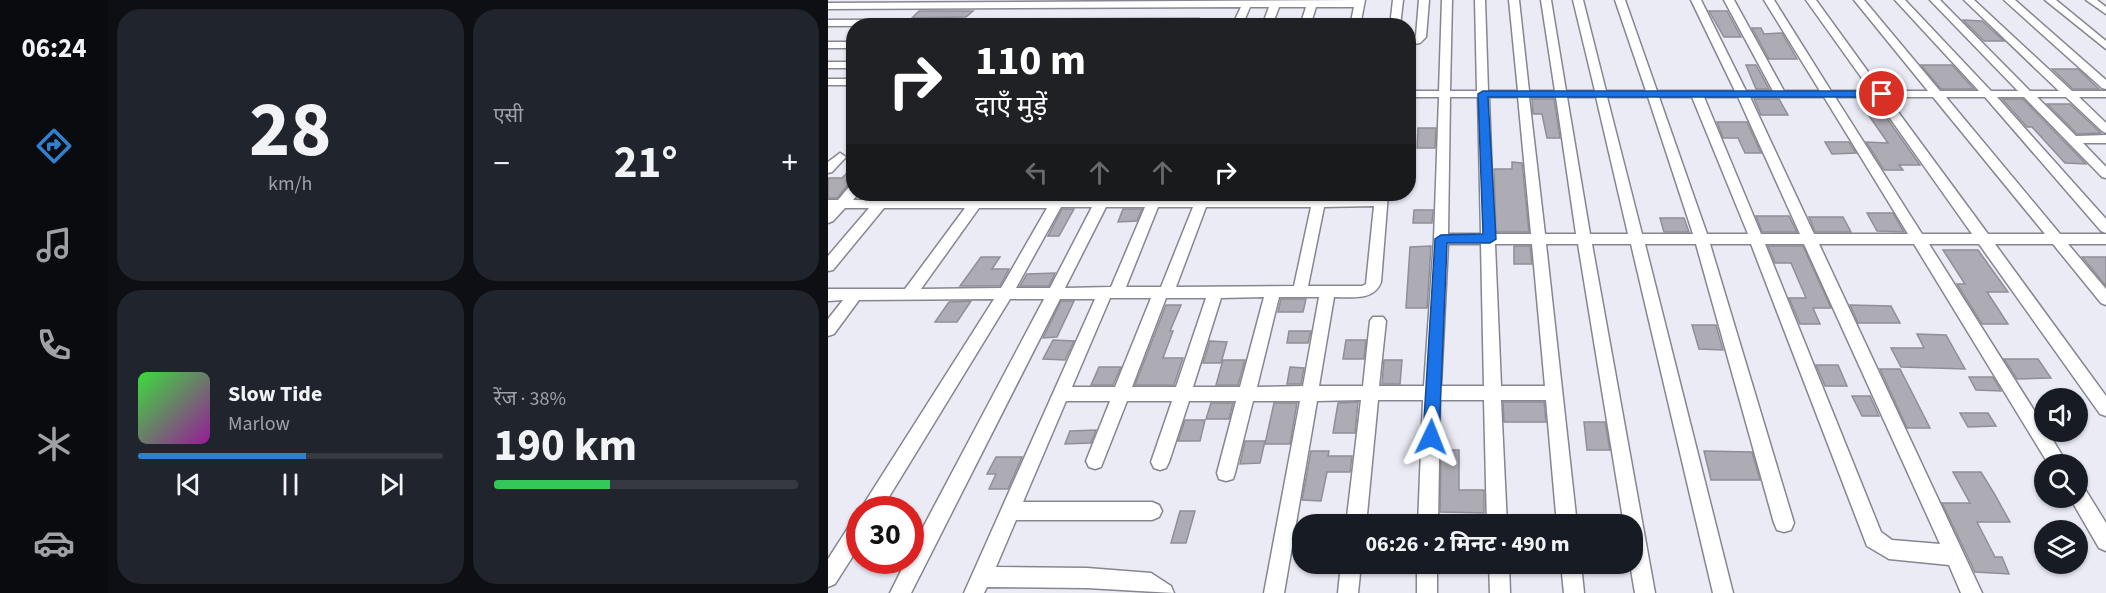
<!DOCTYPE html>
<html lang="hi">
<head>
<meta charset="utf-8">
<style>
	body { margin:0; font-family:"Source Sans 3","Noto Sans Devanagari",sans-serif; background:#20242c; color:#f1f3f6; height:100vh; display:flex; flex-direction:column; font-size:22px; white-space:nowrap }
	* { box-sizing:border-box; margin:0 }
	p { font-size:20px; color:#9ea1a6 }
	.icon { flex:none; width:33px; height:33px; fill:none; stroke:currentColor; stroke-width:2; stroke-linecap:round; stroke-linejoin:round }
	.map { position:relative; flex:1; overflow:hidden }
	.sheet { display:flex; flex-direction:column; gap:9px; padding:9px; background:#0d0f14; width:720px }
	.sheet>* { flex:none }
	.hud { position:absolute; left:18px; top:18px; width:570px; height:183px; border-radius:24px; box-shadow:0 2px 4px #0004; background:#202124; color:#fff; overflow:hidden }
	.fabs { position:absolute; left:1206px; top:388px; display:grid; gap:12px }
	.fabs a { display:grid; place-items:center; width:54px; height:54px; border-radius:50%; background:#171b24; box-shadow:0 2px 4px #0004; font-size:30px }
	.speed { position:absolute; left:18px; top:496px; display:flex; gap:12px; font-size:30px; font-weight:700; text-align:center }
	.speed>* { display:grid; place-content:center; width:78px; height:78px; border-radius:50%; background:#171b24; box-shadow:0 2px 4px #0004; line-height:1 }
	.speed .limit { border:9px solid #d22; background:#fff; color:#111 }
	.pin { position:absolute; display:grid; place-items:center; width:51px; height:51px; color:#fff; margin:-26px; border:3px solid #fff; border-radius:50%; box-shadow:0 2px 6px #0007 }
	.me { position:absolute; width:66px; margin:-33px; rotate:2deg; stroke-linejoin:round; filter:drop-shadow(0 0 4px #0008) }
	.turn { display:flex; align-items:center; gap:21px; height:126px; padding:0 30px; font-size:27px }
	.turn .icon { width:78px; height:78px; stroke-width:2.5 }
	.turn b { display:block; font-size:42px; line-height:51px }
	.lanes { display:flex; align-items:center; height:57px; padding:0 30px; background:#0003; justify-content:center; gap:30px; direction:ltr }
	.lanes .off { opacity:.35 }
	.big { font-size:45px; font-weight:700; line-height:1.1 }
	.sheet .widget { flex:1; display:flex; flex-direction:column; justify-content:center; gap:9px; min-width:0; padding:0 21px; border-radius:24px; background:#20242c }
	.sheet .dial { align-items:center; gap:0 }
	.dial b { font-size:78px; line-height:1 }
	.song { display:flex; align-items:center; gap:18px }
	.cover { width:72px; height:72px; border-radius:9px; background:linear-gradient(135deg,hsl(120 70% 55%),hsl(300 70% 35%)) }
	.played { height:6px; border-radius:3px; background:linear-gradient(90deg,#3180d0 55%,#363941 55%) }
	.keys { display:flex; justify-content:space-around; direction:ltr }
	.heat { display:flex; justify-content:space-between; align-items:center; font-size:33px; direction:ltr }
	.charge { height:9px; border-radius:4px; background:linear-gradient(90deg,#34c759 38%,#363941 0) }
	.sheet .tiles { flex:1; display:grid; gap:9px; grid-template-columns:repeat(2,1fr) }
	.trip { position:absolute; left:464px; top:514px; width:351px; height:60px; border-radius:24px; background:#171b24; box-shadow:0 2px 4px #0004; font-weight:700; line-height:60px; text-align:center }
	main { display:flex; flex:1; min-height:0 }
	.menu { display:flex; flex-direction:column; width:108px; justify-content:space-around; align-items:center; background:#090b0e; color:#9ea1a6 }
	.menu .icon { width:42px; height:42px }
	.menu .on { color:#3180d0 }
	.menu b { font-size:27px; color:#f1f3f6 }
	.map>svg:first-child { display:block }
</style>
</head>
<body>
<main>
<nav class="menu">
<b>06:24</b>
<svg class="icon on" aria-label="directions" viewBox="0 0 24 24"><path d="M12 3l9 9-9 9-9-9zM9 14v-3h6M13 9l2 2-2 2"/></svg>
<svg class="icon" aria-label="music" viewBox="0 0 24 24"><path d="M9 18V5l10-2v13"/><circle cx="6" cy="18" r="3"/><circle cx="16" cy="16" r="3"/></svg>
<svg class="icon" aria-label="phone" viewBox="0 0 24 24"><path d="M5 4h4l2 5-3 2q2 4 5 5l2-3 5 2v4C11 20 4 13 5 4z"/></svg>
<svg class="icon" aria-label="climate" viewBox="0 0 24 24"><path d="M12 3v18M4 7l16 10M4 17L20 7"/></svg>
<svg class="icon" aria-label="car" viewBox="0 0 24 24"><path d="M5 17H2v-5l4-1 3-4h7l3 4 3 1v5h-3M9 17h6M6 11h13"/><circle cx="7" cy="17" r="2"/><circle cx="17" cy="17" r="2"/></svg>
</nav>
<section class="sheet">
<div class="tiles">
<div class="widget dial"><b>28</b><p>km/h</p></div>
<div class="widget"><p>एसी</p>
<div class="heat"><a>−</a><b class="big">21°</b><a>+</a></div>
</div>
<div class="widget">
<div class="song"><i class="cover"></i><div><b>Slow Tide</b><p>Marlow</p></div></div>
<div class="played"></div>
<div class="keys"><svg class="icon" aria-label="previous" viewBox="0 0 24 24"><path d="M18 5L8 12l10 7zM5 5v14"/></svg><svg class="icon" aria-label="pause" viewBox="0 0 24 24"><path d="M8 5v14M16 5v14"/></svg><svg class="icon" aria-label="next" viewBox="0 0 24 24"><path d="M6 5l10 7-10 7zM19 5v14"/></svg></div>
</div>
<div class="widget"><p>रेंज · 38%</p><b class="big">190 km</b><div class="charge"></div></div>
</div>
</section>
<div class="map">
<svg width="1278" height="593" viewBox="0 0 1278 593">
	<rect width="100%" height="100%" fill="#eaebf5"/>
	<!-- building -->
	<g fill="#adabb4" stroke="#908e97" stroke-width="1.5">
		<polygon points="91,11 145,11 138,17 84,18"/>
		<polygon points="881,11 899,11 913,37 896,37"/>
		<polygon points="1135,20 1154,21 1176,41 1156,41"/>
		<polygon points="924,28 933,28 936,34 954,33 969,59 941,59"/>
		<polygon points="918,65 928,65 941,89 928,89"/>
		<polygon points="1093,65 1124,65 1146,89 1113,89"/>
		<polygon points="1224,69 1250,69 1271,89 1245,89"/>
		<polygon points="704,99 726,99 732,138 719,138 714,114 705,114"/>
		<polygon points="926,99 951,99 960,115 933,115"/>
		<polygon points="1174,99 1195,99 1258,164 1237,163 1204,127 1199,127"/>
		<polygon points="1219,104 1242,104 1273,133 1249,134"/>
		<polygon points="1037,110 1053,110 1092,165 1071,165 1075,170 1056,170 1038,142 1060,143"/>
		<polygon points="889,122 919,122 933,153 917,153 910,138 895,138"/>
		<polygon points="590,128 608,128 607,148 589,148"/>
		<polygon points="997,142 1021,142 1028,153 1004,154"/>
		<polygon points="684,162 694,163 701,232 668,232 666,169 684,169"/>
		<polygon points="26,166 26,184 19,186 9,198 0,198 0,178 14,178"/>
		<polygon points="234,209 246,209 231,236 220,236"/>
		<polygon points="295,209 314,209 309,221 290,222"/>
		<polygon points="586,210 605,210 604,223 585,223"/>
		<polygon points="1039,213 1065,213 1076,232 1049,231"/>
		<polygon points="928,216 961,216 969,232 934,232"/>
		<polygon points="981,217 1015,217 1023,232 987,232"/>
		<polygon points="832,218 856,218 861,232 836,232"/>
		<polygon points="603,246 599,308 578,308 582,247"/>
		<polygon points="686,246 702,246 704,264 686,264"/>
		<polygon points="940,246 975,246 1003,308 985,308 992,324 972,324 961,298 978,298 963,263 947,263"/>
		<polygon points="1115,250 1150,250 1180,292 1159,292 1180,324 1154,324 1129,284 1137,284"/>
		<polygon points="153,257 172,257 164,269 181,269 172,286 132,286"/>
		<polygon points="1254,257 1278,257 1278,286"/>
		<polygon points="227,273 221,286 192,286 199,274"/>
		<polygon points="453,299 478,299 475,312 450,312"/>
		<polygon points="143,301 129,322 107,322 121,302"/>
		<polygon points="233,301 246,301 229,337 215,338"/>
		<polygon points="338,305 353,305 342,331 345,331 335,358 355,358 346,385 307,385"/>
		<polygon points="1022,305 1063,306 1072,323 1030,323"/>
		<polygon points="864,325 888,325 895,350 871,349"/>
		<polygon points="461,331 483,331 480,343 459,343"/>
		<polygon points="1089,334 1118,335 1137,369 1073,367 1063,348 1096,348"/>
		<polygon points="225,340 246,341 237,360 215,359"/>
		<polygon points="518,340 538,340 536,359 515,359"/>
		<polygon points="382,341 399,342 393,363 375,363"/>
		<polygon points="1176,359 1210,359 1223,378 1189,379"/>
		<polygon points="395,360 417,360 410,385 388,385"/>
		<polygon points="556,360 574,360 572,384 554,384"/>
		<polygon points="988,365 1010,365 1019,386 997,386"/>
		<polygon points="271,367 293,367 285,385 263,385"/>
		<polygon points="462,367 476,368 473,384 459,384"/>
		<polygon points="1052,369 1072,369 1102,428 1079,428"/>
		<polygon points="1141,377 1165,377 1173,391 1148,390"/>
		<polygon points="1024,396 1042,396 1051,416 1034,416"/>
		<polygon points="530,402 527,433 505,433 510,403"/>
		<polygon points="675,402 716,402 718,422 676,422"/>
		<polygon points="383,403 405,403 401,419 378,419"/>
		<polygon points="446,403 469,403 462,444 437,444"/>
		<polygon points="1132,413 1160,413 1168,426 1140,427"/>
		<polygon points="357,420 377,420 372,441 350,441"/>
		<polygon points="756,422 777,422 782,450 759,450"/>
		<polygon points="268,430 263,443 237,444 242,431"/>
		<polygon points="417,441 437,441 432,463 412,464"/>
		<polygon points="613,450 631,450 631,490 656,490 656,513 612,512"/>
		<polygon points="483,451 501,451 500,456 524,456 522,472 499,472 493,501 474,500"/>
		<polygon points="876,451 924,452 932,480 883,480"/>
		<polygon points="168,457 194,457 180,489 161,489 168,474 159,474"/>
		<polygon points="1125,472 1153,472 1167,495 1182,522 1149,522 1167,557 1174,557 1181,574 1147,572 1114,503 1142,503"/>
		<polygon points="352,511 367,511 358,543 343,543"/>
	</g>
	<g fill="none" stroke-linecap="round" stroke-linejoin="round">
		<!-- minor casing -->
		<g stroke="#85868f" stroke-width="3">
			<g id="minor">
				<polygon points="527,0 537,0 532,26 522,26 526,7 488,7 482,26 472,26 478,7 451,7 444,26 434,26 441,7 422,7 414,26 404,26 413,7 0,9 0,3"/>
				<polygon points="565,0 575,0 572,26 562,26"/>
				<polygon points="591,0 601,0 598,37 592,43 580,45 580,39 588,36"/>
				<path d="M614,0H624L622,91H649L647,0H657L660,91H690L681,0H691L701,91H727L713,0H723L738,91H767L745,0H755L778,91H818L787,0H797L829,91H907L863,0H873L918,91H945L896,0H906L956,91H992L936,0H946L1003,91H1043L978,0H988L1054,91H1100L1026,0H1036L1112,91H1151L1067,0H1077L1163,91H1190L1102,0H1112L1202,91H1231L1136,0H1146L1244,91H1278V97H1251L1278,123V133L1274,131L1238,97H1209L1248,136L1278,135V143H1255L1278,167V178L1274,177L1196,97H1169L1278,219V233L1273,231L1157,97H1118L1232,234H1278V244H1240L1278,289V305L1273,303L1225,244H1167L1278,396V416L1272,414L1151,244H1101L1216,426V432H1220L1240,465H1221L1086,244H991L1154,593H1133L1121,565L1061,559L1039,546L923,244H882L966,523L963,530L956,532L949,530L946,523L868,244H817L905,593H885L803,244H764L827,593H807L802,564H804V525H796L750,244H718L749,525H729L718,400H673L679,525H659L656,400H612L610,525H590L595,400H550L538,525H518L533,400L489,401L456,593H436L472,401H425L407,473L405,479L398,481L391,479L389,473L408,401H361L341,462L338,468L332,470L326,468L323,462L344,401H299L273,467L267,469L261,467L258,461L282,401H238L195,502H324L331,505L334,511L331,517L324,520H188L168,567L259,568L323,573L343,586L346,593L259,588L159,587L156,593H136L267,299H232L83,593H62L78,561H82V552L216,299H182L53,510H32L166,299L31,300L6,334L0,336V319L15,300L0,301V289H77L137,208H56L5,270L0,271V256L41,208H17L5,221L0,223V200H10L21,187L26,186V194H30L25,200H48L56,195L62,199H143L150,195L156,199H224L229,194H237L238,199H269L272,194H282V199H320L323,194H333L334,198H368L372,194H380L381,198H485L486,194H498V198H547L548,194H560L553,282C546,301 524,297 506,297L491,386H535L542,321L545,317H555L558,321L551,386H596L606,239L611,97H580V91H611ZM622,97H650L653,234H620ZM661,97H690L703,234H666ZM701,97H728L748,234H717ZM739,97H768L800,234H762ZM779,97H820L865,234H814ZM831,97H864L920,234H879ZM876,97H910L972,234H933ZM922,97H996L1080,234H986ZM1007,97H1047L1144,234H1094ZM1059,97H1105L1217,234H1160ZM546,206L538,284L534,286H480L496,207ZM233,207H264L222,288H188ZM278,207H317L283,287L237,288ZM330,207H365L333,287H298ZM378,207H483L466,286L348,287ZM151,208H219L173,288L93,289ZM620,244H653L656,386H613ZM667,244H704L717,386H673ZM937,244H976L1112,544L1064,540L1053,532ZM436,297L412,387H365L393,298ZM451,297H491L475,386L429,387ZM282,298H323L287,387H244ZM338,298H378L348,387H304Z"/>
				<polygon points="1176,0 1187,0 1278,80 1278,89 1274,88"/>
				<polygon points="1217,0 1228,0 1278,41 1278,49"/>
				<polygon points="1258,0 1269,0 1278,7 1278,14"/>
				<polygon points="371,19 374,20 374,24 0,26 0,20"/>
				<rect x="0" y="42" width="26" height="6"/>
				<rect x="0" y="62" width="26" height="6"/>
				<rect x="0" y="79" width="26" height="6"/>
				<polygon points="12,153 18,157 4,172 0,173 0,162"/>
				<polygon points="1250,486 1257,489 1278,523 1278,551 1271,548 1242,498 1250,498"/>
				<polygon points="32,518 32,545 7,584 0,587 0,559 25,520"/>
				<polygon points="513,564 533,564 530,593 510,593"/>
				<rect x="589" y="564" width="20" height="29"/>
				<polygon points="661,564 681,564 682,593 662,593"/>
				<polygon points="733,564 753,564 756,593 736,593"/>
			</g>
		</g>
		<!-- minor -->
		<use href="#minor" fill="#fff" fill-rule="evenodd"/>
	</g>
	<!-- route -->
	<polygon fill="#1a73e8" stroke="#114b97" stroke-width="1.5" points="655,91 1054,91 1060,94 1054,97 660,97 668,239 662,243 619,243 611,437 609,442 603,444 597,442 595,437 607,239 613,235 655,234 650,94"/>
</svg>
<div class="fabs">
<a><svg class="icon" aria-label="sound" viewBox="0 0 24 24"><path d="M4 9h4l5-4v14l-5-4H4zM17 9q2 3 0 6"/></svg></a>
<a><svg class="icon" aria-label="search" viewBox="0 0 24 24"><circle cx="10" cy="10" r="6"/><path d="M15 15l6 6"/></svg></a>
<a><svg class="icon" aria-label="layers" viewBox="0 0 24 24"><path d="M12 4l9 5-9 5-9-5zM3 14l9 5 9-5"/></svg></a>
</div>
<div class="speed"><div class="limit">30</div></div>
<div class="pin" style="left:1054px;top:94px;background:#d93025"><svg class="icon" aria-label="arrive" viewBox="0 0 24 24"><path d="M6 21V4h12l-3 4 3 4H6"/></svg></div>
<svg class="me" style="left:603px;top:437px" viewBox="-20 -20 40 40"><path d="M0-17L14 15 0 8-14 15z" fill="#1a73e8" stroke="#fff" stroke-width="4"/></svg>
<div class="trip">06:26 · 2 मिनट · 490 m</div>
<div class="hud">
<div class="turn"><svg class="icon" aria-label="right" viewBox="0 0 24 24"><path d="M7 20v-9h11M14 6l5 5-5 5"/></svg><div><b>110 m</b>दाएँ मुड़ें</div></div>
<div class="lanes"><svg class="icon off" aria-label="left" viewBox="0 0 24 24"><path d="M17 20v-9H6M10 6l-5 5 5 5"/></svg><svg class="icon off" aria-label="ahead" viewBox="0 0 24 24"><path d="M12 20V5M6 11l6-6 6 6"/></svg><svg class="icon off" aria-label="ahead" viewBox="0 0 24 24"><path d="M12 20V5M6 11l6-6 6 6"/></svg><svg class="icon" aria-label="right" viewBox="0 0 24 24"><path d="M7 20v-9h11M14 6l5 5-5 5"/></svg></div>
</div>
</div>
</main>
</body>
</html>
